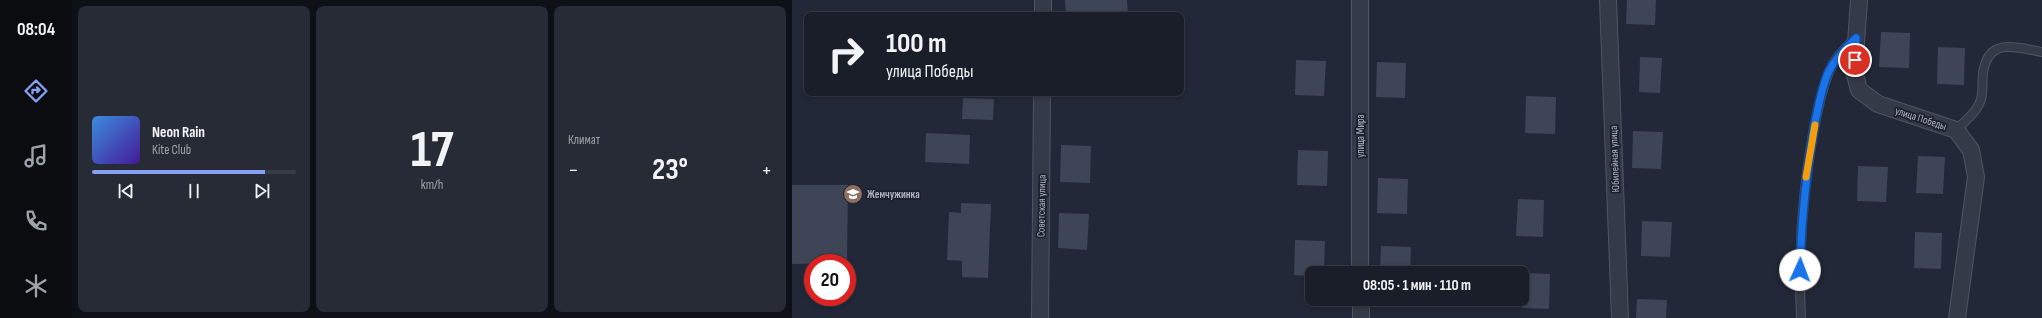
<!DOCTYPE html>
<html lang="ru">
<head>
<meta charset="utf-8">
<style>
	body { margin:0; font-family:"Sofia Sans Condensed",sans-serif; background:#272b35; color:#f1f3f6; height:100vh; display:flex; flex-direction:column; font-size:15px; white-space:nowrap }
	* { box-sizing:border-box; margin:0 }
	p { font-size:13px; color:#9fa2a8 }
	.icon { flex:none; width:22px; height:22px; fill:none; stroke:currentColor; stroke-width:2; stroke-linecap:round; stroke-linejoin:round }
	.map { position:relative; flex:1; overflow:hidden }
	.panel { display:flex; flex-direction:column; gap:6px; padding:6px; background:#0e1017; width:720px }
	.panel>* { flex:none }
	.guide { position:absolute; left:12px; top:12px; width:380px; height:84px; border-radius:8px; box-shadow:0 2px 6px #0003,0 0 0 1px #383c46; background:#1a1e29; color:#f1f3f6; overflow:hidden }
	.speed { position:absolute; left:12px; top:254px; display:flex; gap:8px; font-size:20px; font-weight:700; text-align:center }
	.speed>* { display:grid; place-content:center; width:52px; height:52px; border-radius:50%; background:#1a1e29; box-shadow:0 2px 6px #0003,0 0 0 1px #383c46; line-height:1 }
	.speed .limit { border:6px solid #d22; background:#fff; color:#111 }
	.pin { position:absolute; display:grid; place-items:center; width:34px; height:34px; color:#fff; margin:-17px; border:2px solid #fff; border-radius:50%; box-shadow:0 1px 4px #0007 }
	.me { position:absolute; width:44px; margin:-22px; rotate:2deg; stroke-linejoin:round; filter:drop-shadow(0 0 3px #0008) }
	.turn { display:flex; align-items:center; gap:14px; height:84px; padding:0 16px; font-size:18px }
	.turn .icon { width:52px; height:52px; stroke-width:2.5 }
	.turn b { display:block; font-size:28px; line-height:34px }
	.big { font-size:30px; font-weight:700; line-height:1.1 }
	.panel .widget { flex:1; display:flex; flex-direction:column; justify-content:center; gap:6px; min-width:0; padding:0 14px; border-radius:8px; background:#272b35 }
	.panel .dial { align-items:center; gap:0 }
	.dial b { font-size:52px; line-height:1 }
	.song { display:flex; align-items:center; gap:12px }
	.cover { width:48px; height:48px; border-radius:6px; background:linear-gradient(135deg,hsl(210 70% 55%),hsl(260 70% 35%)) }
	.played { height:4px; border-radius:2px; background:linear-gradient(90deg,#86a1f3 85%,#383c46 85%) }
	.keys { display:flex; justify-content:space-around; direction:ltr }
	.heat { display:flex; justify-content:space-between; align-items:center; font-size:22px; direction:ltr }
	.panel .tiles { flex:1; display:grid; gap:6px; grid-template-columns:repeat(3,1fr) }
	.trip { position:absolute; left:513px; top:266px; width:224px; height:40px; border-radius:8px; background:#1a1e29; box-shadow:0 2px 6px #0003,0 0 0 1px #383c46; font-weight:700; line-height:40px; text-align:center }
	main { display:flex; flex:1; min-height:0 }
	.menu { display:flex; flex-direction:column; width:72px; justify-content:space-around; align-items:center; background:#0a0c10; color:#9fa2a8 }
	.menu .icon { width:28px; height:28px }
	.menu .current { color:#86a1f3 }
	.menu b { font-size:18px; color:#f1f3f6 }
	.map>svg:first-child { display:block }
</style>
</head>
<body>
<main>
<nav class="menu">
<b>08:04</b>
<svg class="icon current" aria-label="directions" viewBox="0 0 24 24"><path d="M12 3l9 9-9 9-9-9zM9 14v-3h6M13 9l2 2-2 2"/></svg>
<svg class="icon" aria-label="music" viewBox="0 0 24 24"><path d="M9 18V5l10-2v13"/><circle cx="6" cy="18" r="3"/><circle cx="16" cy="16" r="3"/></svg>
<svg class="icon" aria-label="phone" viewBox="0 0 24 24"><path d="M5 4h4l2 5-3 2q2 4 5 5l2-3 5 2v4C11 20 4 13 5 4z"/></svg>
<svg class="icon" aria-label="climate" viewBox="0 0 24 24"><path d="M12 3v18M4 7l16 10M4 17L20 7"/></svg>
</nav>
<section class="panel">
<div class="tiles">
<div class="widget">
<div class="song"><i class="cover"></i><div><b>Neon Rain</b><p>Kite Club</p></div></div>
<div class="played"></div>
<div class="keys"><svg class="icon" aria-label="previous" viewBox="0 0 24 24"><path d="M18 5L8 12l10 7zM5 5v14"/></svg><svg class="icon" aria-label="pause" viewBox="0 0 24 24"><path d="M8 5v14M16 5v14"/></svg><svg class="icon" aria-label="next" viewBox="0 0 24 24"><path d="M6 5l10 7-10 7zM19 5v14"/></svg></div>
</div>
<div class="widget dial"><b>17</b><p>km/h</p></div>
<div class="widget"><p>Климат</p>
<div class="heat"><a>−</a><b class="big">23°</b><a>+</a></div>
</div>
</div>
</section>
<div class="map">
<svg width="1250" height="318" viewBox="0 0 1250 318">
	<rect width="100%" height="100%" fill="#222837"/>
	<!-- building -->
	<g fill="#3e4557">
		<polygon points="273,0 335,0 336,15 274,15"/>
		<polygon points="835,0 864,0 863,25 834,24"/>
		<polygon points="1089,32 1118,33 1117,68 1087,67"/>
		<polygon points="1146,47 1173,48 1172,85 1145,84"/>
		<polygon points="848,57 870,58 868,93 847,92"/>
		<polygon points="504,60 534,61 532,96 503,95"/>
		<polygon points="585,62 614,63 613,98 584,97"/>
		<polygon points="734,96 764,97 763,134 733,133"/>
		<polygon points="171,98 202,99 201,120 170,119"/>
		<polygon points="841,131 871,132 869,169 840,168"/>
		<polygon points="134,133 178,135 177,164 133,162"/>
		<polygon points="269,145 299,146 298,183 268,182"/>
		<polygon points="506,150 536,151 535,186 505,185"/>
		<polygon points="1126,156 1153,157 1151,194 1124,193"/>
		<polygon points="1066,166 1096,167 1094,202 1065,201"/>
		<polygon points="586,178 616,179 615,214 585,213"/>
		<polygon points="0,185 56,185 55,263 0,264"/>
		<polygon points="726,199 752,200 751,237 724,236"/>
		<polygon points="169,203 199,204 196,278 170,277 170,261 155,260 157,212 169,213"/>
		<polygon points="267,213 297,214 295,250 266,248"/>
		<polygon points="850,221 880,222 878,257 849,256"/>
		<polygon points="1123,232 1150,233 1149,269 1122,268"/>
		<polygon points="503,240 533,241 532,273 520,273 520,276 502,275"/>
		<polygon points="589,246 619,247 618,273 588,273"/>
		<polygon points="730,273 758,274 757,309 730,308"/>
		<polygon points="845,299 875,300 874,318 844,318"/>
	</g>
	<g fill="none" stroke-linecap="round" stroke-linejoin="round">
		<!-- service casing -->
		<g stroke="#505563" stroke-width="10">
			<g id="service">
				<path d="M1164,130C1173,121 1186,111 1189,99C1192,89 1189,78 1192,68C1199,37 1227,48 1250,52"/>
				<path d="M1009,318C1006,256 1010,195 1021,134C1025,114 1029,91 1037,72C1042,59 1052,49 1062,39"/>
			</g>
		</g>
		<!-- minor casing -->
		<g stroke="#505563" stroke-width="18">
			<g id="minor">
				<polyline points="568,0 568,273"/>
				<polyline points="816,0 828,318"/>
				<polyline points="1067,0 1062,71 1067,90 1086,104 1164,130 1179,150 1184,177 1165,318"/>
				<polyline points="251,15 251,0"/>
				<polyline points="569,299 569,318"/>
				<polyline points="248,318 250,93"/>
			</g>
		</g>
		<!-- service -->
		<use href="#service" stroke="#353a48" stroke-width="8"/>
		<!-- minor -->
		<use href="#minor" stroke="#353a48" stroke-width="16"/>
	</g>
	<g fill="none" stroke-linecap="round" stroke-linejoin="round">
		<!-- route casing -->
		<g stroke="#114b97" stroke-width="10">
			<path id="route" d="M1008,270C1009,222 1014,175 1022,127C1026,109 1029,88 1037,71C1044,58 1053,48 1064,38L1063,60"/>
		</g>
		<!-- route -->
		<use href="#route" stroke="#1a73e8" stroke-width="7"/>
		<!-- slow -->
		<polyline stroke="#f59e0b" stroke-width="7" points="1014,177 1023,125"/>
	</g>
	<!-- icons -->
	<defs>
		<g id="school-disc" transform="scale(1)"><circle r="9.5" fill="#8d6e63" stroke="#1b202d"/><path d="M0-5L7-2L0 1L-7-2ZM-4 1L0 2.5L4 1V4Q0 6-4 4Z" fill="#fff"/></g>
	</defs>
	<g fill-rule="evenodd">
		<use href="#school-disc" x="61" y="194"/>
	</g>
	<g text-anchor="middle" stroke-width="3.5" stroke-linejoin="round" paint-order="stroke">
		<!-- street labels -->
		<g font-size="11" fill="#b0b5c4" stroke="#1b202d">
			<text transform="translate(1129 118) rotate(18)" y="4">улица Победы</text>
			<text transform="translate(568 136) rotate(-90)" y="4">улица Мира</text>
			<text transform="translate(822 159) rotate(-92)" y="4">Юбилейная улица</text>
			<text transform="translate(249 206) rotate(-89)" y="4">Советская улица</text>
		</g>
		<!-- poi labels -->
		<g font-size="11" font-weight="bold" fill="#b0b5c4" stroke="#1b202d" text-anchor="start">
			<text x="75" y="198">Жемчужинка</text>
		</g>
	</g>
</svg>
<div class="speed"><div class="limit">20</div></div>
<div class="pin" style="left:1063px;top:60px;background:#d93025"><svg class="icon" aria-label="arrive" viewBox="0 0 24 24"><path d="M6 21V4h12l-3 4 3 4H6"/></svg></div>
<svg class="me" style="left:1008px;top:270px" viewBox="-20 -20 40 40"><circle r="19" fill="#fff"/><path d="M0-13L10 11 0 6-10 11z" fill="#1a73e8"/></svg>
<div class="trip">08:05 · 1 мин · 110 m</div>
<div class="guide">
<div class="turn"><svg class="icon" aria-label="right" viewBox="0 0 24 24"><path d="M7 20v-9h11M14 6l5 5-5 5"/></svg><div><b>100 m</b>улица Победы</div></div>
</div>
</div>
</main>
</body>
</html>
